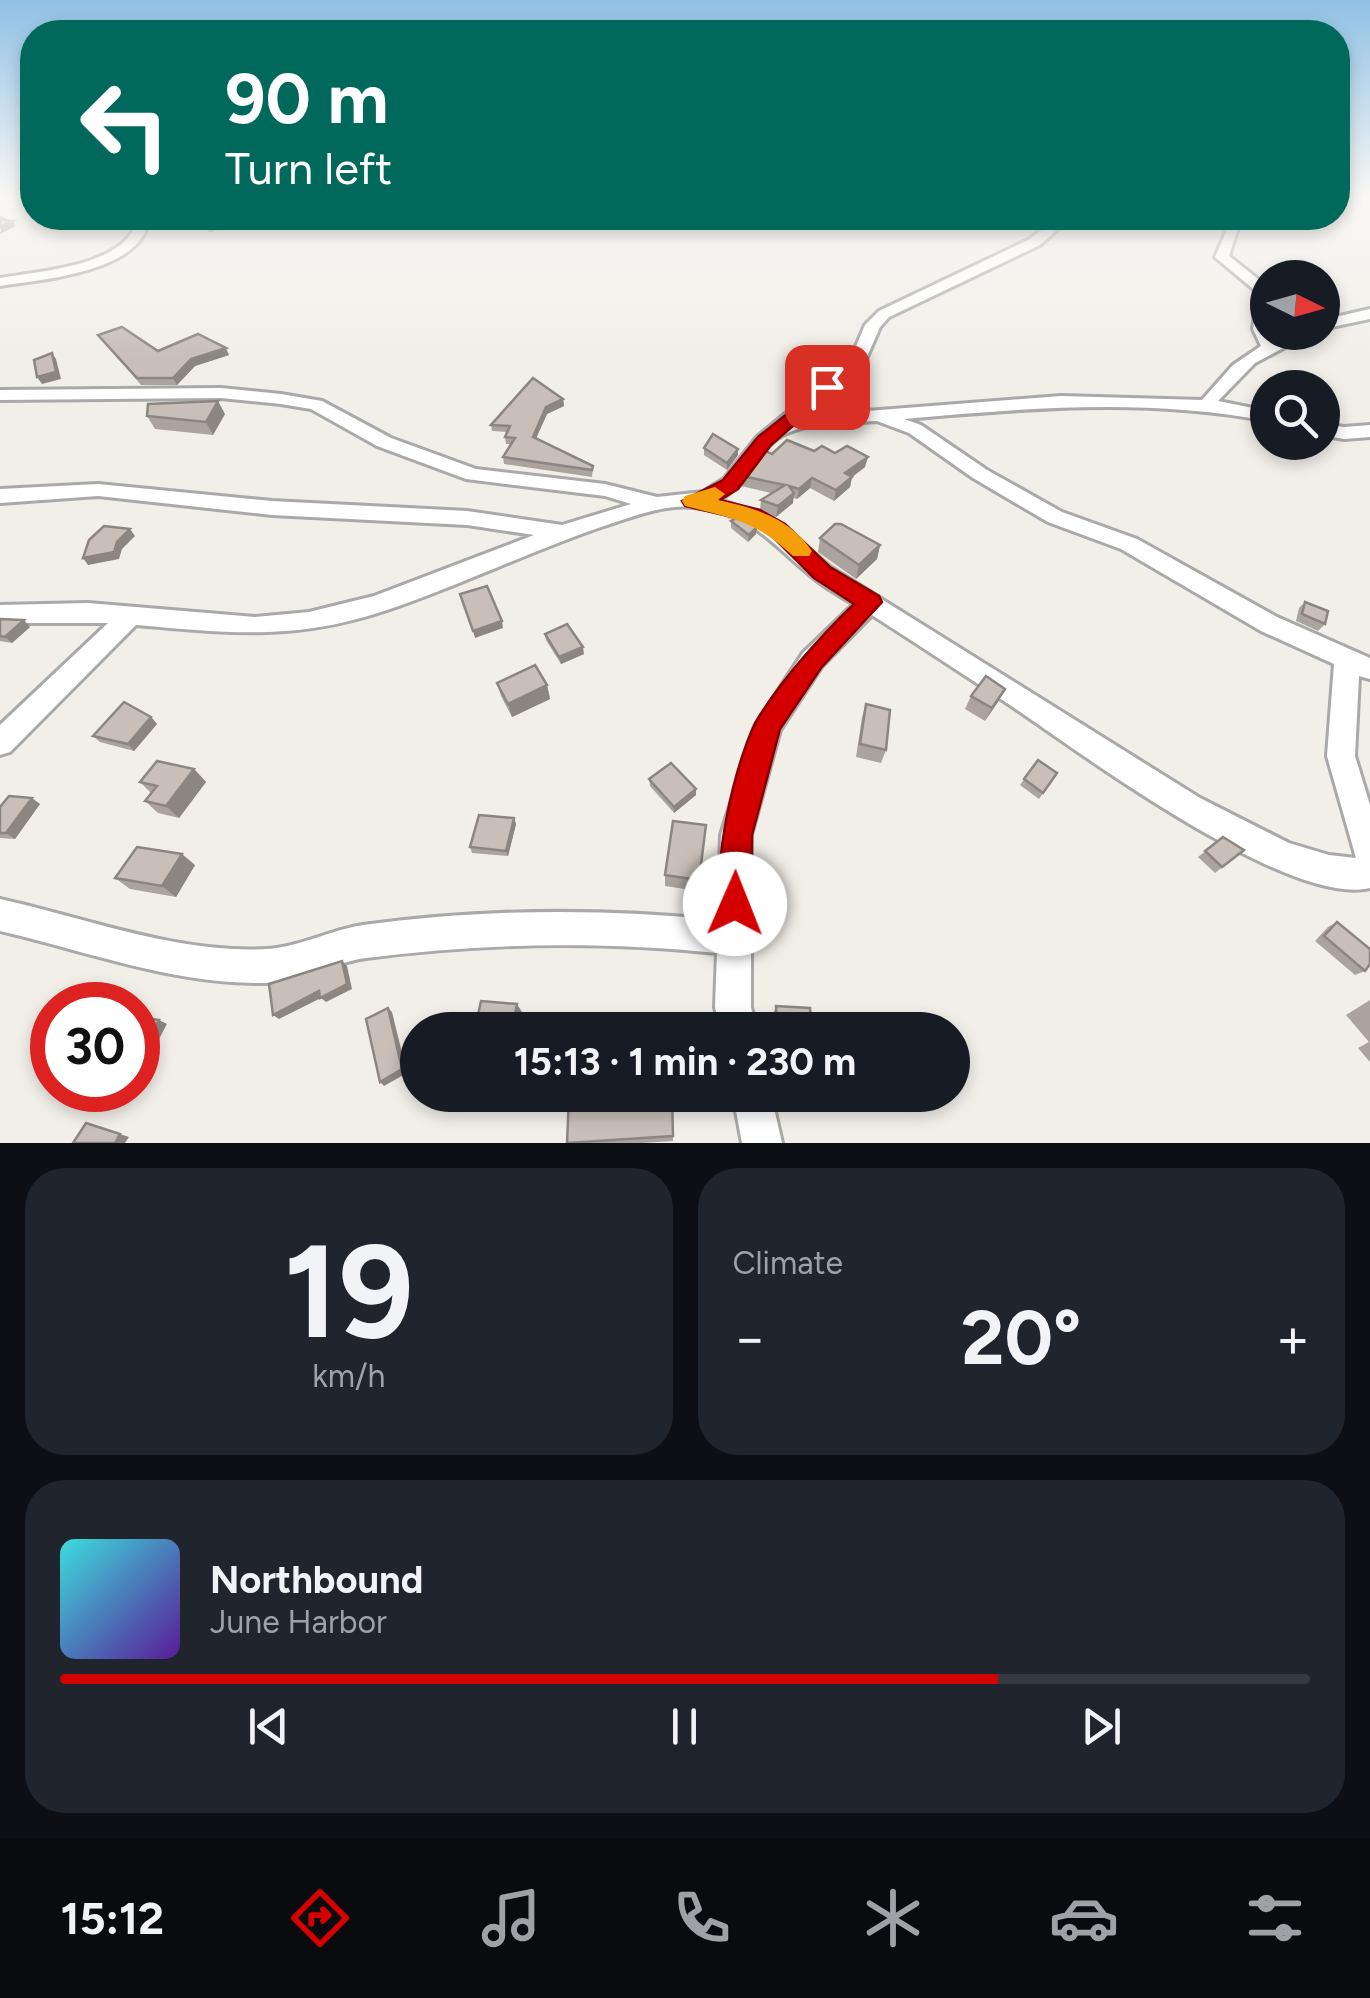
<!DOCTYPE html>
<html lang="en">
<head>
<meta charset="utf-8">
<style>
	body { margin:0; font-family:Figtree,sans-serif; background:#20242c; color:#f1f3f6; height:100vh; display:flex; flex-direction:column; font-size:38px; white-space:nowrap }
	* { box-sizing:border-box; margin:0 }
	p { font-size:32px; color:#9ea1a6 }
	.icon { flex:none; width:55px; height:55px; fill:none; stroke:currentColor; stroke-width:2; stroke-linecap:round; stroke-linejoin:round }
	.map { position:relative; height:1143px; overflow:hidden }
	.panel { display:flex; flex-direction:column; gap:25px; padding:25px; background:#0d0f14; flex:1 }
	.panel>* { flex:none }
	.guide { position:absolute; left:20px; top:20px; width:1330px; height:210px; border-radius:40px; box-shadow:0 5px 15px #0003; background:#00695c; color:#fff; overflow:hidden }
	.needle { width:65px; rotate:95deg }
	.buttons { position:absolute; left:1250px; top:260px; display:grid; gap:20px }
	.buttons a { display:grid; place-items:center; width:90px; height:90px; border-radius:50%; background:#171b24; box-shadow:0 5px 15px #0003; font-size:50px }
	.speed { position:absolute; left:30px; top:982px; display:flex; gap:20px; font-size:50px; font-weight:700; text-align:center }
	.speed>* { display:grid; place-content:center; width:130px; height:130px; border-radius:50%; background:#171b24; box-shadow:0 5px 15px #0003; line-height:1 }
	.speed .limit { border:15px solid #d22; background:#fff; color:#111 }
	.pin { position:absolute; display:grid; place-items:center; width:85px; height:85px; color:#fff; margin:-42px; border-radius:20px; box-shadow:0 5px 15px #0006 }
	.me { position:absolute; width:110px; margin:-55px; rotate:1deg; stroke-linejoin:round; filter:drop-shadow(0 0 8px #0008) }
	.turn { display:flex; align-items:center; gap:35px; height:210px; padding:0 40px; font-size:45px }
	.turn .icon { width:130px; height:130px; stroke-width:2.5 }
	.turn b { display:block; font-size:70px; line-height:85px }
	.big { font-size:75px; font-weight:700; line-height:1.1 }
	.panel .tile { flex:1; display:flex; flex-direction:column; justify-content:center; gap:15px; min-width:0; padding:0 35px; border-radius:40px; background:#20242c }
	.panel .dial { align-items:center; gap:0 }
	.dial b { font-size:130px; line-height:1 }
	.song { display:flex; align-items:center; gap:30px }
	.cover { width:120px; height:120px; border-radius:15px; background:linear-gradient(135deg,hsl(180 70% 55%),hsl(270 70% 35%)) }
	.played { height:10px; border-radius:5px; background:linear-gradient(90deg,#d40000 75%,#363941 75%) }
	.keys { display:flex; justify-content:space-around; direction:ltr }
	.heat { display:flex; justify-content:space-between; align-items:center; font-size:55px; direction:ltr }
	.panel .tiles { flex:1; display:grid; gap:25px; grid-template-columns:1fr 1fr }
	.tile:last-child { grid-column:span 2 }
	.trip { position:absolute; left:400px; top:1012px; width:570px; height:100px; border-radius:50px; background:#171b24; box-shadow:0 5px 15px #0003; font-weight:700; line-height:100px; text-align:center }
	.tabs { display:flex; height:160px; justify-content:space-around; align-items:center; background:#090b0e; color:#9ea1a6 }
	.tabs .icon { width:70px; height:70px }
	.tabs .on { color:#d40000 }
	.tabs b { font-size:45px; color:#f1f3f6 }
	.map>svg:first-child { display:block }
</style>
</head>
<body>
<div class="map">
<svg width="1370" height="1143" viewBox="0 0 1370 1143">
	<rect width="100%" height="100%" fill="#f2efe9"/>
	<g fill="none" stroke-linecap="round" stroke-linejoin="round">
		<!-- street casing -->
		<g stroke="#a9a9a9" stroke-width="6">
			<g id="street">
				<path d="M137,218H149C143,272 44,279 0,286V278C39,271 130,266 137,218Z"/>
				<path d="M1057,218H1070L1040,245L889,317L880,327L863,366L797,420L854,412L1061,396L1202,400L1233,365L1261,346L1253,329L1258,293L1215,257L1231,221L1241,218L1229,256L1268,287V332L1274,340L1291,332H1313L1255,363L1218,401L1268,411V421C1146,398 1027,408 904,419L921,425L987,470L1062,512L1137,539L1277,617L1370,658V679L1359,676L1355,756L1370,805V888C1290,908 1082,754 1013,707C966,676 919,645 872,615L821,667L780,730L751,835V1007L756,1030H720L715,1007L717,953C601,941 482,943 366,958C330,963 298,983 262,983C173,984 86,951 0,931V899C86,918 178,954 267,949C300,947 330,930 363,925C480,909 601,908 718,920L721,835L755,726L803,653L854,604C841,596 827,589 815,579C773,546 754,513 693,507C665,504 631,517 604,526C530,551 459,586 384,611C293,641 228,633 136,625L10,752L0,755V725L108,623H0V605L88,603L255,617L309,612L374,596L534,535L467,525L272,515L98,496L0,503V489L98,484L272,501L467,511L562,525L631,504L605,496L466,479L377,446L311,409L281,404L221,398L0,400V390L221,388L281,394L322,401L391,438L476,469L605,484L657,497L703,492L724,479L757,437L850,361L865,325L879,311L1030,239ZM877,421L909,433L973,478L1048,522L1121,549L1261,631L1334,664L1327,756L1356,858L1329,855L1289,843L1200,798L830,567L773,519L720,500C747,483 760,447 781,436C808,421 848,423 877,421Z"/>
				<polygon points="1370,309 1370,319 1322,329 1322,320"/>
				<polygon points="1322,424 1344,427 1370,425 1370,437 1344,439 1322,435"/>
				<polygon points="733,1095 771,1095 782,1143 742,1143"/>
			</g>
		</g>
		<!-- street -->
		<use href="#street" fill="#fff" fill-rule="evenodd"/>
	</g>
	<!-- wall -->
	<g fill="#aba49e">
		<polygon points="98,335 158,351 229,355 195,366 177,385 141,385"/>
		<polygon points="563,399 564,406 547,414 536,438 593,466 592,477 504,464 503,457 511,444 506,444 505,437 507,432 492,431 491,425"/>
		<polygon points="225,414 213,435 155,429 147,416"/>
		<polygon points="704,448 738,455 727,470 704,455"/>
		<polygon points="814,451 835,453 865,467 852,477 850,487 834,501 810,488 797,499 793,498 793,503 776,517 760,510 761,500 771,493 741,486 742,476 772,454"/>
		<polygon points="731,521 757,527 756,534 748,542 731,528"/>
		<polygon points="820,538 880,545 877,559 856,579 818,552"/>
		<polygon points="1305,602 1325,624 1318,631 1296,621 1299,608"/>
		<polygon points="0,619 30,627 12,643 0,641"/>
		<polygon points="545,634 584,654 561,664 546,640"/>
		<polygon points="497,683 547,685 550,699 512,717 501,696"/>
		<polygon points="1005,689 985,721 965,709 971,696"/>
		<polygon points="866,704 886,750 881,763 856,757 862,717"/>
		<polygon points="151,717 157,724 134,751 100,742 93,736"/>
		<polygon points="1038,760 1057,773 1039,799 1020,785"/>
		<polygon points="194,769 206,782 179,818 158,813 145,801 151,793 140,782"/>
		<polygon points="649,779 696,795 674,813 650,786"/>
		<polygon points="40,804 15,839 0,838 0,807"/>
		<polygon points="514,818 516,824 508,856 472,853 470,847"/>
		<polygon points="705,837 698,891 665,886 665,875"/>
		<polygon points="1223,837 1244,850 1215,873 1198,857"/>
		<polygon points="195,865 176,897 130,889 115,878"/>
		<polygon points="1337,922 1365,971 1355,975 1315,941 1328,927"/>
		<polygon points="1370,1000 1370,1062 1358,1048 1369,1042 1346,1015"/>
		<polygon points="776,1006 812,1030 774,1030 773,1014"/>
		<polygon points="522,1012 518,1030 481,1030 476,1024"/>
		<polygon points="672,1095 673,1141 643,1143 567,1143"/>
	</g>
	<!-- shaded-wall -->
	<g fill="#8b8681">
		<polygon points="2,216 7,223 13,221 16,226 0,234 2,224 0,217"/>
		<polygon points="234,220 236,226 209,232 207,226"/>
		<polygon points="226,348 229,355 195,366 177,385 173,378 191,359"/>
		<polygon points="52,353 56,359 61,379 42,384 37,377"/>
		<polygon points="563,399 564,406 547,414 534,443 533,437 546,407"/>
		<polygon points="218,401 225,414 213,435 206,422"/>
		<polygon points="738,449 738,455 727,470 727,463"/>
		<polygon points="868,457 865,467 852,477 850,487 834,501 836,490 845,473"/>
		<polygon points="812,478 810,488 797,499 799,489"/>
		<polygon points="794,493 793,503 776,517 778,506"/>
		<polygon points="757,527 756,534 748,542 749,535"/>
		<polygon points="130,529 135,536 122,549 119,559 88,565 83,558 117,542"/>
		<polygon points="880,545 877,559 856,579 859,565"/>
		<polygon points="24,620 30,627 12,643 5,637"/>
		<polygon points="502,621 503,628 475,638 473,631"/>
		<polygon points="583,647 584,654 561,664 559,657"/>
		<polygon points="547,685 550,699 512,717 508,704"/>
		<polygon points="1005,689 998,702 985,721 992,708"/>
		<polygon points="151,717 157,724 134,751 128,744"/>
		<polygon points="194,769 206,782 179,818 166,806"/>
		<polygon points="696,789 696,795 674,813 674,807"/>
		<polygon points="32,798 40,804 15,839 6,833"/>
		<polygon points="514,818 516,824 508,856 506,851"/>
		<polygon points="182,854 195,865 176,897 162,886"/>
		<polygon points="342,961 347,966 352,989 326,1002 321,998 279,1019 273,1015 319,991"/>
		<polygon points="517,1004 522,1012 518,1030 512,1030"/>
		<polygon points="388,1008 392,1012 407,1073 384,1086 380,1082"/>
		<polygon points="159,1020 167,1024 151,1054 143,1050"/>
		<polygon points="86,1123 129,1137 125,1143 115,1143"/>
	</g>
	<!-- building -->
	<g fill="#c7bfb8" stroke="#8b8681" stroke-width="2.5">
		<polygon points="0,218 4,219 2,220 13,221 0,227"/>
		<polygon points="204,218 231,218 234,220 207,226"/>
		<polygon points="122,327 158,351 198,334 226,348 191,359 173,378 137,378 98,335"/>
		<polygon points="52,353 56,372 37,377 34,360"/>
		<polygon points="533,378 563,399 546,407 533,437 593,466 592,470 503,457 515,438 505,437 510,426 491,425"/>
		<polygon points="218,401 206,422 147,416 148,404"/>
		<polygon points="713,434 738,449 727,463 704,448"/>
		<polygon points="787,440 814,451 822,446 835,453 847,446 868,457 845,473 852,477 836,490 812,478 799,489 789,486 794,493 778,506 761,500 785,485 742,476 763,450 772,454"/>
		<polygon points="739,517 757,527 749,535 731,521"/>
		<polygon points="835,524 841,524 880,545 859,565 820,538"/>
		<polygon points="104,526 130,529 117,542 114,552 83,558 89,540"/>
		<polygon points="487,586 502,621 473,631 460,594"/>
		<polygon points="1305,602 1328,611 1325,624 1302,614"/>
		<polygon points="0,619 24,620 5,637 0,636"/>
		<polygon points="567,624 583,647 559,657 545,634"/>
		<polygon points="535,665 547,685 508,704 497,683"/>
		<polygon points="986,676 1005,689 992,708 971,696"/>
		<polygon points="124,702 151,717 128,744 93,736"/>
		<polygon points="866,704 890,710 886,750 860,744"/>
		<polygon points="1038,760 1057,773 1043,793 1024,779"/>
		<polygon points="157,761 194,769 166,806 145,801 157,786 140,782"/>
		<polygon points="671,763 696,789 674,807 649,779"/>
		<polygon points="9,796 32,798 6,833 0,833 0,807"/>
		<polygon points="479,815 514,818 506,851 470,847"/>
		<polygon points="673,821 706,825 699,880 665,875"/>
		<polygon points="1223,837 1244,850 1222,867 1205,851"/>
		<polygon points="137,847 182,854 162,886 115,878"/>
		<polygon points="1337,922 1370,949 1370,964 1365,971 1324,936"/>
		<polygon points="342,961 347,984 320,998 319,991 273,1015 269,984"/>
		<polygon points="481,1001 517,1004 512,1030 488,1030 490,1024 476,1024"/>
		<polygon points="776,1006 810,1008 812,1030 777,1030"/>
		<polygon points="388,1008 402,1069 380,1082 366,1019"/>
		<polygon points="138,1017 159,1020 143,1050 138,1049"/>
		<polygon points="569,1095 672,1095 673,1136 567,1143"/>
		<polygon points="86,1123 120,1134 115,1143 73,1143"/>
	</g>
	<!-- sky -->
	<linearGradient id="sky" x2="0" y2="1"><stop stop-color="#8fc0e4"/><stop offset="0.55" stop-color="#f9f8f5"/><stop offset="1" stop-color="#f9f8f5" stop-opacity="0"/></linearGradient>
	<rect width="1370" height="357" fill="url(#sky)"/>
	<!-- route -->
	<path fill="#d40000" stroke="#8a0000" stroke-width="2.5" d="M827,382L836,387L833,391L771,445L738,489L720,500L760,510L785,524L830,567L879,596L882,602L821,668L780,729L752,835L751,904L747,915L735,920L724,915C708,876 737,750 760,715C787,673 819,638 854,604L814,578L770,534L746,520L685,506L682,501L723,480L758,437Z"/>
	<!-- slow -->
	<path fill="#f59e0b" d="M715,487L725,494L718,500C755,508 790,518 812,551L809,556H793C756,521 732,518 685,506L682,501L685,496Z"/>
</svg>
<div class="buttons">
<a><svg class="needle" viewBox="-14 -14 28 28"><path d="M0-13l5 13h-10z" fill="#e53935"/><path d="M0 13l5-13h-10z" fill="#9ea1a6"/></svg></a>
<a><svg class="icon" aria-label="search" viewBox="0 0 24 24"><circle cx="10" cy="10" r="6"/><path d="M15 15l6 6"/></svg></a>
</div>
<div class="speed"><div class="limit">30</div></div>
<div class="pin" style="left:827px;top:387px;background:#d93025"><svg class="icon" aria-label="arrive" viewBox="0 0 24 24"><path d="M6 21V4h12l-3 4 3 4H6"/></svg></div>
<svg class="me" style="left:735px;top:904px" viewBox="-20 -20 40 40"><circle r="19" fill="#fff"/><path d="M0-13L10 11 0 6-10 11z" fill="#d40000"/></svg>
<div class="trip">15:13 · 1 min · 230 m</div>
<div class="guide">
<div class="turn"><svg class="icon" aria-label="left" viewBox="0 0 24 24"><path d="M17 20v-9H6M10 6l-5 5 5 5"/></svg><div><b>90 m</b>Turn left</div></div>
</div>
</div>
<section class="panel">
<div class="tiles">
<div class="tile dial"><b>19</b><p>km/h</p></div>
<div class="tile"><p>Climate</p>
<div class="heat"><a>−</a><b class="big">20°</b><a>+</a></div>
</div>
<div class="tile">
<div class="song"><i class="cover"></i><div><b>Northbound</b><p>June Harbor</p></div></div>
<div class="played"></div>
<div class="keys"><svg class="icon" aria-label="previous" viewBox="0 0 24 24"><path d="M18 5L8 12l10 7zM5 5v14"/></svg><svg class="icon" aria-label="pause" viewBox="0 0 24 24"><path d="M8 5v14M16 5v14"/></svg><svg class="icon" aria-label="next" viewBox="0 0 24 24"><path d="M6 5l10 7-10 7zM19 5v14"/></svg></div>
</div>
</div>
</section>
<nav class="tabs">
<b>15:12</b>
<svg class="icon on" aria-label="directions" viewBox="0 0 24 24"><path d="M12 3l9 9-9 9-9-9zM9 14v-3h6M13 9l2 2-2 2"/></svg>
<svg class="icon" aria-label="music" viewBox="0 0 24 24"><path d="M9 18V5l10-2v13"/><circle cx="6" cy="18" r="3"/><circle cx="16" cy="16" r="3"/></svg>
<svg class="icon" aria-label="phone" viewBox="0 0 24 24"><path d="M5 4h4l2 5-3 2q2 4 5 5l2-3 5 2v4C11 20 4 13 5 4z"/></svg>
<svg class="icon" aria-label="climate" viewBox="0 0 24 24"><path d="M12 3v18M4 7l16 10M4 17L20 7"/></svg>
<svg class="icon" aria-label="car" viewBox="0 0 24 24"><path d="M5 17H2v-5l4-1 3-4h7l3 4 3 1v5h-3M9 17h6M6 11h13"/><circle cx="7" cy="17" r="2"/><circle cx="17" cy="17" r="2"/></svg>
<svg class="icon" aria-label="filters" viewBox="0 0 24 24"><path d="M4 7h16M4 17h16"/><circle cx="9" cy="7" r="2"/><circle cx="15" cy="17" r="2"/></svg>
</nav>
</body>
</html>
